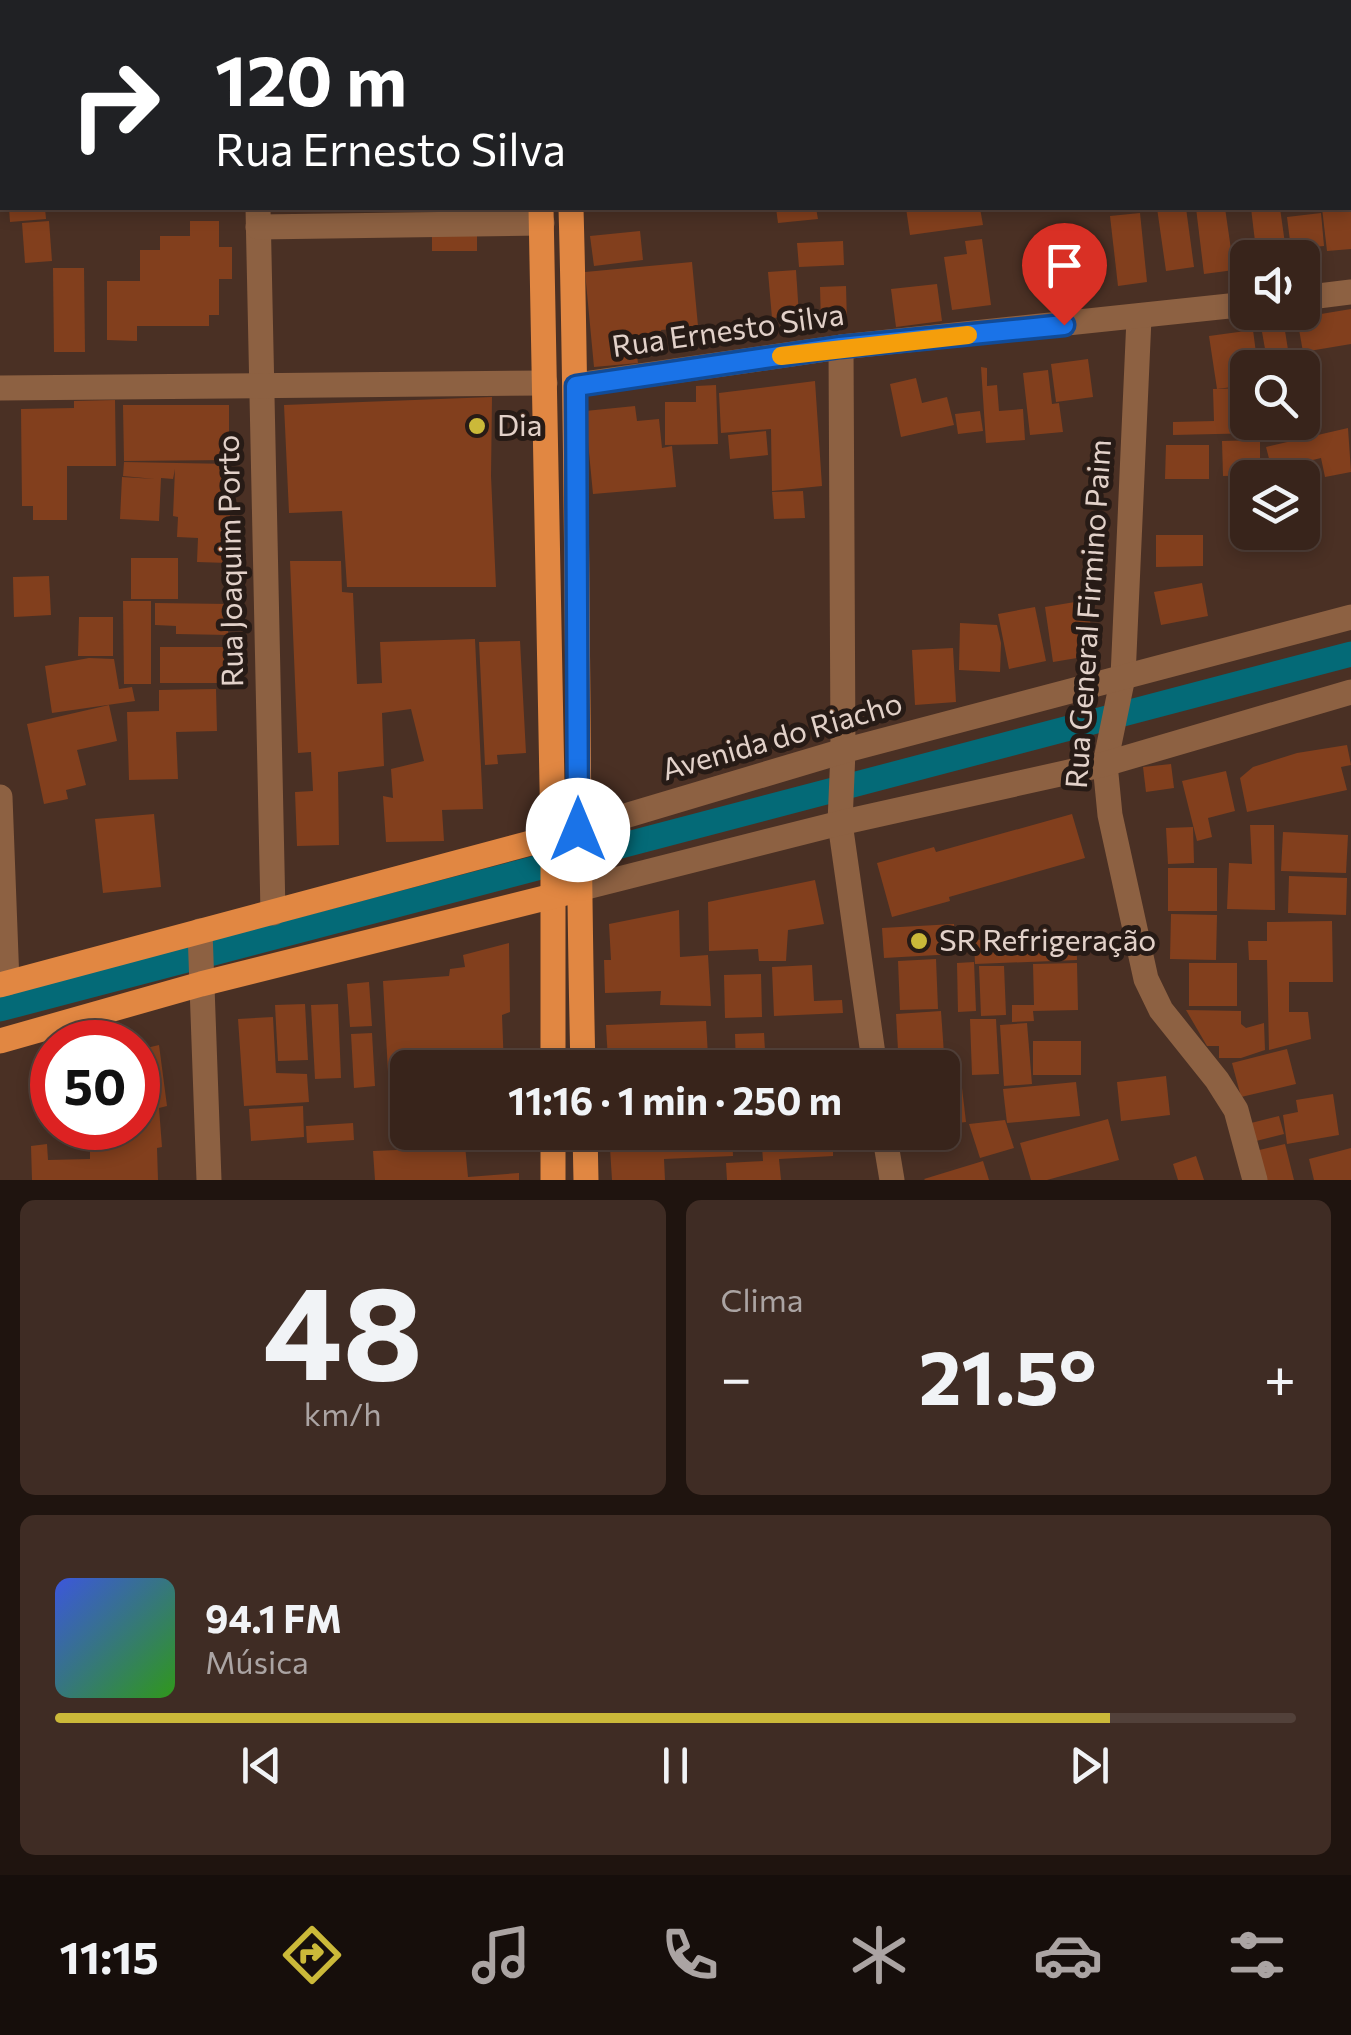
<!DOCTYPE html>
<html lang="pt">
<head>
<meta charset="utf-8">
<style>
	body { margin:0; font-family:Commissioner,sans-serif; background:#3f2c24; color:#f1f3f6; height:100vh; display:flex; flex-direction:column; font-size:38px; white-space:nowrap }
	* { box-sizing:border-box; margin:0 }
	p { font-size:32px; color:#aba4a3 }
	.icon { flex:none; width:55px; height:55px; fill:none; stroke:currentColor; stroke-width:2; stroke-linecap:round; stroke-linejoin:round }
	.map { position:relative; height:1180px; overflow:hidden }
	.details { display:flex; flex-direction:column; gap:20px; padding:20px; background:#1f140f; flex:1 }
	.details>* { flex:none }
	.top-card { position:absolute; left:0px; top:0px; width:1352px; height:210px; box-shadow:0 5px 15px #0003,0 0 0 2px #52413a; background:#202124; color:#fff; overflow:hidden }
	.controls { position:absolute; left:1230px; top:240px; display:grid; gap:20px }
	.controls a { display:grid; place-items:center; width:90px; height:90px; border-radius:15px; background:#38241b; box-shadow:0 5px 15px #0003,0 0 0 2px #52413a; font-size:50px }
	.speed { position:absolute; left:30px; top:1020px; display:flex; gap:20px; font-size:50px; font-weight:700; text-align:center }
	.speed>* { display:grid; place-content:center; width:130px; height:130px; border-radius:50%; background:#38241b; box-shadow:0 5px 15px #0003,0 0 0 2px #52413a; line-height:1 }
	.speed .limit { border:15px solid #d22; background:#fff; color:#111 }
	.pin { position:absolute; display:grid; place-items:center; width:85px; height:85px; color:#fff; margin:-102px -42px; border-radius:50% 50% 50% 0; rotate:-45deg; box-shadow:0 0 10px #0007 }
	.pin .icon { rotate:45deg }
	.me { position:absolute; width:110px; margin:-55px; rotate:0deg; stroke-linejoin:round; filter:drop-shadow(0 0 8px #0008) }
	.turn { display:flex; align-items:center; gap:35px; height:210px; padding:0 50px; font-size:45px }
	.turn .icon { width:130px; height:130px; stroke-width:2.5 }
	.turn b { display:block; font-size:70px; line-height:85px }
	.big { font-size:75px; font-weight:700; line-height:1.1 }
	.details .card { flex:1; display:flex; flex-direction:column; justify-content:center; gap:15px; min-width:0; padding:0 35px; border-radius:15px; background:#3f2c24 }
	.details .dial { align-items:center; gap:0 }
	.dial b { font-size:130px; line-height:1 }
	.song { display:flex; align-items:center; gap:30px }
	.cover { width:120px; height:120px; border-radius:15px; background:linear-gradient(135deg,hsl(230 70% 55%),hsl(110 70% 35%)) }
	.played { height:10px; border-radius:5px; background:linear-gradient(90deg,#cbb939 85%,#52413a 85%) }
	.keys { display:flex; justify-content:space-around; direction:ltr }
	.heat { display:flex; justify-content:space-between; align-items:center; font-size:55px; direction:ltr }
	.details .tiles { flex:1; display:grid; gap:20px; grid-template-columns:1fr 1fr }
	.card:last-child { grid-column:span 2 }
	.trip { position:absolute; left:390px; top:1050px; width:570px; height:100px; border-radius:15px; background:#38241b; box-shadow:0 5px 15px #0003,0 0 0 2px #52413a; font-weight:700; line-height:100px; text-align:center }
	.menu { display:flex; height:160px; justify-content:space-around; align-items:center; background:#160e0b; color:#aba4a3 }
	.menu .icon { width:70px; height:70px }
	.menu .active { color:#cbb939 }
	.menu b { font-size:45px; color:#f1f3f6 }
	.map>svg:first-child { display:block }
</style>
</head>
<body>
<div class="map">
<svg width="1351" height="1180" viewBox="0 0 1351 1180">
	<rect width="100%" height="100%" fill="#4a3024"/>
	<g fill="none" stroke-linecap="round" stroke-linejoin="round">
		<!-- canal -->
		<polyline stroke="#046a77" stroke-width="25" points="0,1009 1351,654"/>
	</g>
	<!-- building -->
	<g fill="#823f1d">
		<polygon points="9,208 45,208 46,219 10,222"/>
		<polygon points="776,208 816,208 818,219 778,223"/>
		<polygon points="906,208 980,208 983,225 910,235"/>
		<polygon points="1157,208 1186,208 1194,267 1166,271"/>
		<polygon points="1196,208 1225,208 1234,270 1204,274"/>
		<polygon points="1251,208 1280,208 1287,258 1257,258"/>
		<polygon points="1322,208 1351,208 1351,249 1327,251"/>
		<polygon points="1140,213 1147,282 1118,286 1110,216"/>
		<polygon points="1321,213 1324,246 1291,249 1287,217"/>
		<polygon points="49,221 52,261 25,263 22,223"/>
		<polygon points="190,221 219,221 219,247 232,247 232,279 219,279 219,315 209,315 209,326 137,326 137,341 107,340 107,281 140,281 140,250 160,250 160,236 190,236"/>
		<polygon points="640,231 643,260 594,266 590,236"/>
		<rect x="432" y="234" width="45" height="17"/>
		<polygon points="982,239 991,305 952,310 944,257 967,254 965,241"/>
		<polygon points="843,241 844,265 799,267 797,243"/>
		<polygon points="692,262 698,326 661,330 664,353 637,356 638,363 594,367 585,272"/>
		<polygon points="53,268 84,268 85,352 54,352"/>
		<polygon points="796,270 799,316 772,318 768,272"/>
		<polygon points="937,284 942,321 896,327 891,289"/>
		<polygon points="846,286 847,323 821,323 820,287"/>
		<polygon points="1351,309 1351,344 1303,352 1297,318"/>
		<polygon points="1282,312 1289,356 1267,360 1259,315"/>
		<polygon points="1253,330 1258,368 1248,368 1248,385 1217,389 1209,336"/>
		<polygon points="1088,359 1093,397 1056,402 1051,364"/>
		<polygon points="981,367 987,368 987,386 997,385 999,411 1023,409 1025,440 986,443"/>
		<polygon points="1048,370 1052,404 1059,403 1063,432 1030,435 1023,373"/>
		<polygon points="916,378 922,403 947,397 954,425 901,437 890,384"/>
		<polygon points="815,381 822,486 772,491 771,429 721,433 719,393"/>
		<polygon points="716,385 718,444 665,445 665,402 696,402 696,386"/>
		<polygon points="1248,388 1248,422 1259,422 1260,433 1173,435 1173,422 1214,421 1213,389"/>
		<polygon points="492,397 491,476 496,587 347,587 342,511 289,513 284,405"/>
		<polygon points="115,400 116,466 67,466 67,520 33,520 33,506 22,506 21,409 74,408 74,401"/>
		<polygon points="123,405 229,405 229,460 124,461"/>
		<polygon points="635,406 637,421 659,419 662,448 672,446 676,487 593,494 585,411"/>
		<polygon points="980,411 983,431 958,434 955,414"/>
		<polygon points="1348,428 1351,472 1325,477 1321,458 1272,470 1266,447"/>
		<polygon points="766,431 768,455 730,459 728,435"/>
		<polygon points="1260,440 1260,475 1223,476 1222,441"/>
		<polygon points="1166,445 1209,445 1209,479 1165,479"/>
		<polygon points="124,462 232,464 228,563 197,562 198,538 177,537 178,517 173,516 175,469 173,479 161,478 159,521 120,519 122,477 155,479 123,476"/>
		<polygon points="803,491 805,518 774,519 772,492"/>
		<polygon points="1156,535 1203,535 1203,566 1156,567"/>
		<rect x="131" y="558" width="47" height="41"/>
		<polygon points="290,561 341,561 342,592 353,593 357,684 382,683 380,642 475,639 483,809 442,810 444,841 386,842 383,796 393,798 391,769 424,761 411,709 382,713 384,766 338,772 339,845 297,846 295,792 313,791 311,752 298,753"/>
		<polygon points="49,576 51,615 14,617 13,577"/>
		<polygon points="1202,583 1208,616 1161,625 1154,592"/>
		<polygon points="1087,600 1095,655 1053,662 1045,607"/>
		<polygon points="123,601 151,601 151,684 124,684"/>
		<polygon points="155,603 229,604 228,635 176,634 176,626 155,625"/>
		<polygon points="1035,607 1046,661 1009,669 998,614"/>
		<polygon points="79,617 113,617 113,656 78,656"/>
		<polygon points="960,623 997,625 1001,643 1000,672 959,670"/>
		<polygon points="520,641 526,753 497,755 498,764 485,765 479,642"/>
		<rect x="160" y="647" width="71" height="36"/>
		<polygon points="953,648 956,702 915,705 912,650"/>
		<polygon points="89,658 114,659 119,689 132,687 135,701 52,713 45,666"/>
		<polygon points="216,689 217,731 176,732 178,779 129,780 127,712 159,711 159,690"/>
		<polygon points="109,705 117,741 77,750 86,785 66,790 68,799 44,804 27,724"/>
		<polygon points="1347,745 1351,765 1341,767 1347,790 1247,812 1240,778 1253,767 1297,753"/>
		<polygon points="1171,764 1174,788 1146,792 1143,767"/>
		<polygon points="1226,771 1235,811 1208,818 1212,837 1197,841 1182,781"/>
		<polygon points="154,814 161,887 103,893 95,819"/>
		<polygon points="1072,814 1085,858 949,897 950,901 892,917 877,863 934,847 936,852"/>
		<polygon points="1250,825 1274,825 1275,910 1227,909 1229,863 1252,864"/>
		<polygon points="1193,827 1194,863 1168,864 1166,828"/>
		<polygon points="1283,832 1348,835 1346,873 1281,871"/>
		<rect x="1168" y="868" width="49" height="43"/>
		<polygon points="1289,876 1347,878 1346,915 1288,913"/>
		<polygon points="815,880 824,924 788,930 786,961 759,961 758,949 709,951 708,902"/>
		<polygon points="679,910 680,957 708,955 711,1006 660,1005 661,991 605,993 604,960 611,960 609,924"/>
		<polygon points="1171,914 1217,915 1216,960 1170,959"/>
		<polygon points="1332,921 1333,982 1289,982 1289,1012 1308,1012 1311,1039 1269,1050 1267,960 1249,960 1248,941 1267,941 1267,922"/>
		<polygon points="954,924 955,954 884,958 882,928"/>
		<polygon points="1076,936 1077,960 975,964 974,940"/>
		<polygon points="509,943 510,1012 502,1015 504,1068 408,1068 408,1071 388,1072 383,981 449,976 450,969 465,967 463,955"/>
		<polygon points="936,959 938,1009 900,1010 898,961"/>
		<polygon points="974,962 976,1011 958,1012 957,963"/>
		<polygon points="1077,963 1078,1010 1033,1011 1034,1021 1012,1022 1012,1005 1034,1005 1033,964"/>
		<rect x="1189" y="963" width="48" height="43"/>
		<polygon points="812,965 814,1001 842,1000 843,1013 774,1016 772,967"/>
		<polygon points="979,966 1004,966 1006,1015 981,1016"/>
		<polygon points="761,974 762,1017 725,1018 724,975"/>
		<polygon points="369,982 372,1026 350,1027 347,984"/>
		<polygon points="305,1004 308,1060 278,1061 275,1005"/>
		<polygon points="338,1004 341,1078 315,1079 311,1005"/>
		<polygon points="1186,1010 1241,1011 1241,1024 1246,1028 1264,1023 1265,1050 1241,1058 1219,1058 1219,1046 1207,1046"/>
		<polygon points="941,1011 945,1068 899,1068 896,1014"/>
		<polygon points="273,1017 276,1073 307,1074 309,1102 244,1106 238,1019"/>
		<polygon points="970,1019 996,1019 999,1074 972,1075"/>
		<polygon points="706,1021 708,1056 608,1061 606,1025"/>
		<polygon points="1027,1023 1032,1084 1004,1086 1000,1025"/>
		<polygon points="372,1033 375,1086 354,1088 351,1034"/>
		<polygon points="764,1033 766,1068 736,1068 735,1034"/>
		<rect x="1033" y="1041" width="48" height="34"/>
		<polygon points="159,1045 167,1106 159,1108 162,1147 157,1148 158,1180 32,1180 31,1146 47,1144 48,1160 90,1159 90,1128 138,1128 138,1050"/>
		<polygon points="1287,1049 1296,1084 1241,1097 1232,1063"/>
		<polygon points="1166,1076 1170,1115 1121,1121 1117,1082"/>
		<polygon points="1076,1082 1080,1116 1007,1123 1003,1089"/>
		<polygon points="962,1088 966,1122 942,1125 942,1090"/>
		<polygon points="1333,1094 1339,1135 1287,1144 1283,1115 1298,1112 1296,1100"/>
		<polygon points="303,1106 304,1137 251,1141 249,1109"/>
		<polygon points="408,1115 408,1132 432,1132 433,1147 465,1145 468,1177 519,1173 519,1180 375,1180 373,1151 397,1150 394,1116"/>
		<polygon points="1279,1116 1284,1134 1248,1143 1243,1125"/>
		<polygon points="1108,1119 1119,1160 1047,1180 1031,1180 1020,1143"/>
		<polygon points="1005,1120 1014,1148 980,1158 969,1124"/>
		<polygon points="353,1123 354,1140 307,1143 306,1126"/>
		<polygon points="609,1132 732,1132 733,1156 664,1159 665,1180 612,1180"/>
		<polygon points="761,1132 798,1132 799,1144 817,1143 817,1132 833,1132 833,1156 779,1159 781,1180 727,1180 726,1163 763,1161"/>
		<polygon points="1285,1144 1294,1180 1262,1180 1255,1151"/>
		<polygon points="1351,1148 1351,1180 1314,1180 1309,1159"/>
		<polygon points="1196,1156 1204,1180 1178,1180 1173,1164"/>
		<polygon points="983,1161 989,1180 925,1180 924,1179"/>
	</g>
	<g fill="none" stroke-linecap="round" stroke-linejoin="round">
		<!-- minor -->
		<g stroke="#8d6142" stroke-width="25">
			<polyline points="256,0 256,2"/>
			<polyline points="1285,0 1285,2"/>
			<polyline points="258,208 273,913"/>
			<polyline points="258,227 542,223"/>
			<polyline points="1302,298 1351,292"/>
			<polyline points="1139,318 1123,677 1105,764 1110,815 1146,979 1161,1010 1217,1080 1236,1110 1255,1180"/>
			<polyline points="841,347 843,751 840,823 875,1068"/>
			<polyline points="576,385 841,347 1248,304"/>
			<polyline points="0,388 545,383"/>
			<polyline points="0,797 7,983"/>
			<polyline points="578,830 843,751 1351,617"/>
			<polyline points="579,889 840,823 1105,764 1351,692"/>
			<polyline points="200,931 209,1180"/>
			<polyline points="884,1132 892,1180"/>
		</g>
		<!-- major -->
		<g stroke="#e18742" stroke-width="25">
			<polyline points="538,0 538,2"/>
			<polyline points="568,0 568,2"/>
			<polyline points="541,208 553,837 553,1068"/>
			<path d="M571,208C579,494 576,781 583,1068"/>
			<polyline points="0,985 568,833"/>
			<polyline points="0,1041 201,984 565,893"/>
			<polyline points="553,1132 553,1180"/>
			<polyline points="585,1132 586,1180"/>
		</g>
	</g>
	<g fill="none" stroke-linecap="round" stroke-linejoin="round">
		<!-- route casing -->
		<g stroke="#114b97" stroke-width="25">
			<polyline id="route" points="578,830 576,386 840,347 1064,325"/>
		</g>
		<!-- route -->
		<use href="#route" stroke="#1a73e8" stroke-width="18"/>
		<!-- slow -->
		<polyline stroke="#f59e0b" stroke-width="18" points="781,356 968,335"/>
	</g>
	<!-- markers -->
	<g fill="#cbb939" stroke="#271b16" stroke-width="4">
		<circle cx="477" cy="426" r="10"/>
		<circle cx="919" cy="941" r="10"/>
	</g>
	<g text-anchor="middle" stroke-width="10" stroke-linejoin="round" paint-order="stroke">
		<!-- street labels -->
		<g font-size="30" fill="#e2d1c9" stroke="#271b16">
			<text transform="translate(728 331) rotate(-8)" y="10">Rua Ernesto Silva</text>
			<text transform="translate(231 561) rotate(-91)" y="10">Rua Joaquim Porto</text>
			<text transform="translate(1089 614) rotate(-86)" y="10">Rua General Firmino Paim</text>
			<text transform="translate(782 737) rotate(-16)" y="10">Avenida do Riacho</text>
		</g>
		<!-- poi labels -->
		<g font-size="30" fill="#e2d1c9" stroke="#271b16" text-anchor="start">
			<text x="497" y="436">Dia</text>
			<text x="939" y="951">SR Refrigeração</text>
		</g>
	</g>
</svg>
<div class="controls">
<a><svg class="icon" aria-label="sound" viewBox="0 0 24 24"><path d="M4 9h4l5-4v14l-5-4H4zM17 9q2 3 0 6"/></svg></a>
<a><svg class="icon" aria-label="search" viewBox="0 0 24 24"><circle cx="10" cy="10" r="6"/><path d="M15 15l6 6"/></svg></a>
<a><svg class="icon" aria-label="layers" viewBox="0 0 24 24"><path d="M12 4l9 5-9 5-9-5zM3 14l9 5 9-5"/></svg></a>
</div>
<div class="speed"><div class="limit">50</div></div>
<div class="pin" style="left:1064px;top:325px;background:#d93025"><svg class="icon" aria-label="arrive" viewBox="0 0 24 24"><path d="M6 21V4h12l-3 4 3 4H6"/></svg></div>
<svg class="me" style="left:578px;top:830px" viewBox="-20 -20 40 40"><circle r="19" fill="#fff"/><path d="M0-13L10 11 0 6-10 11z" fill="#1a73e8"/></svg>
<div class="trip">11:16 · 1 min · 250 m</div>
<div class="top-card">
<div class="turn"><svg class="icon" aria-label="right" viewBox="0 0 24 24"><path d="M7 20v-9h11M14 6l5 5-5 5"/></svg><div><b>120 m</b>Rua Ernesto Silva</div></div>
</div>
</div>
<section class="details">
<div class="tiles">
<div class="card dial"><b>48</b><p>km/h</p></div>
<div class="card"><p>Clima</p>
<div class="heat"><a>−</a><b class="big">21.5°</b><a>+</a></div>
</div>
<div class="card">
<div class="song"><i class="cover"></i><div><b>94.1 FM</b><p>Música</p></div></div>
<div class="played"></div>
<div class="keys"><svg class="icon" aria-label="previous" viewBox="0 0 24 24"><path d="M18 5L8 12l10 7zM5 5v14"/></svg><svg class="icon" aria-label="pause" viewBox="0 0 24 24"><path d="M8 5v14M16 5v14"/></svg><svg class="icon" aria-label="next" viewBox="0 0 24 24"><path d="M6 5l10 7-10 7zM19 5v14"/></svg></div>
</div>
</div>
</section>
<nav class="menu">
<b>11:15</b>
<svg class="icon active" aria-label="directions" viewBox="0 0 24 24"><path d="M12 3l9 9-9 9-9-9zM9 14v-3h6M13 9l2 2-2 2"/></svg>
<svg class="icon" aria-label="music" viewBox="0 0 24 24"><path d="M9 18V5l10-2v13"/><circle cx="6" cy="18" r="3"/><circle cx="16" cy="16" r="3"/></svg>
<svg class="icon" aria-label="phone" viewBox="0 0 24 24"><path d="M5 4h4l2 5-3 2q2 4 5 5l2-3 5 2v4C11 20 4 13 5 4z"/></svg>
<svg class="icon" aria-label="climate" viewBox="0 0 24 24"><path d="M12 3v18M4 7l16 10M4 17L20 7"/></svg>
<svg class="icon" aria-label="car" viewBox="0 0 24 24"><path d="M5 17H2v-5l4-1 3-4h7l3 4 3 1v5h-3M9 17h6M6 11h13"/><circle cx="7" cy="17" r="2"/><circle cx="17" cy="17" r="2"/></svg>
<svg class="icon" aria-label="filters" viewBox="0 0 24 24"><path d="M4 7h16M4 17h16"/><circle cx="9" cy="7" r="2"/><circle cx="15" cy="17" r="2"/></svg>
</nav>
</body>
</html>
